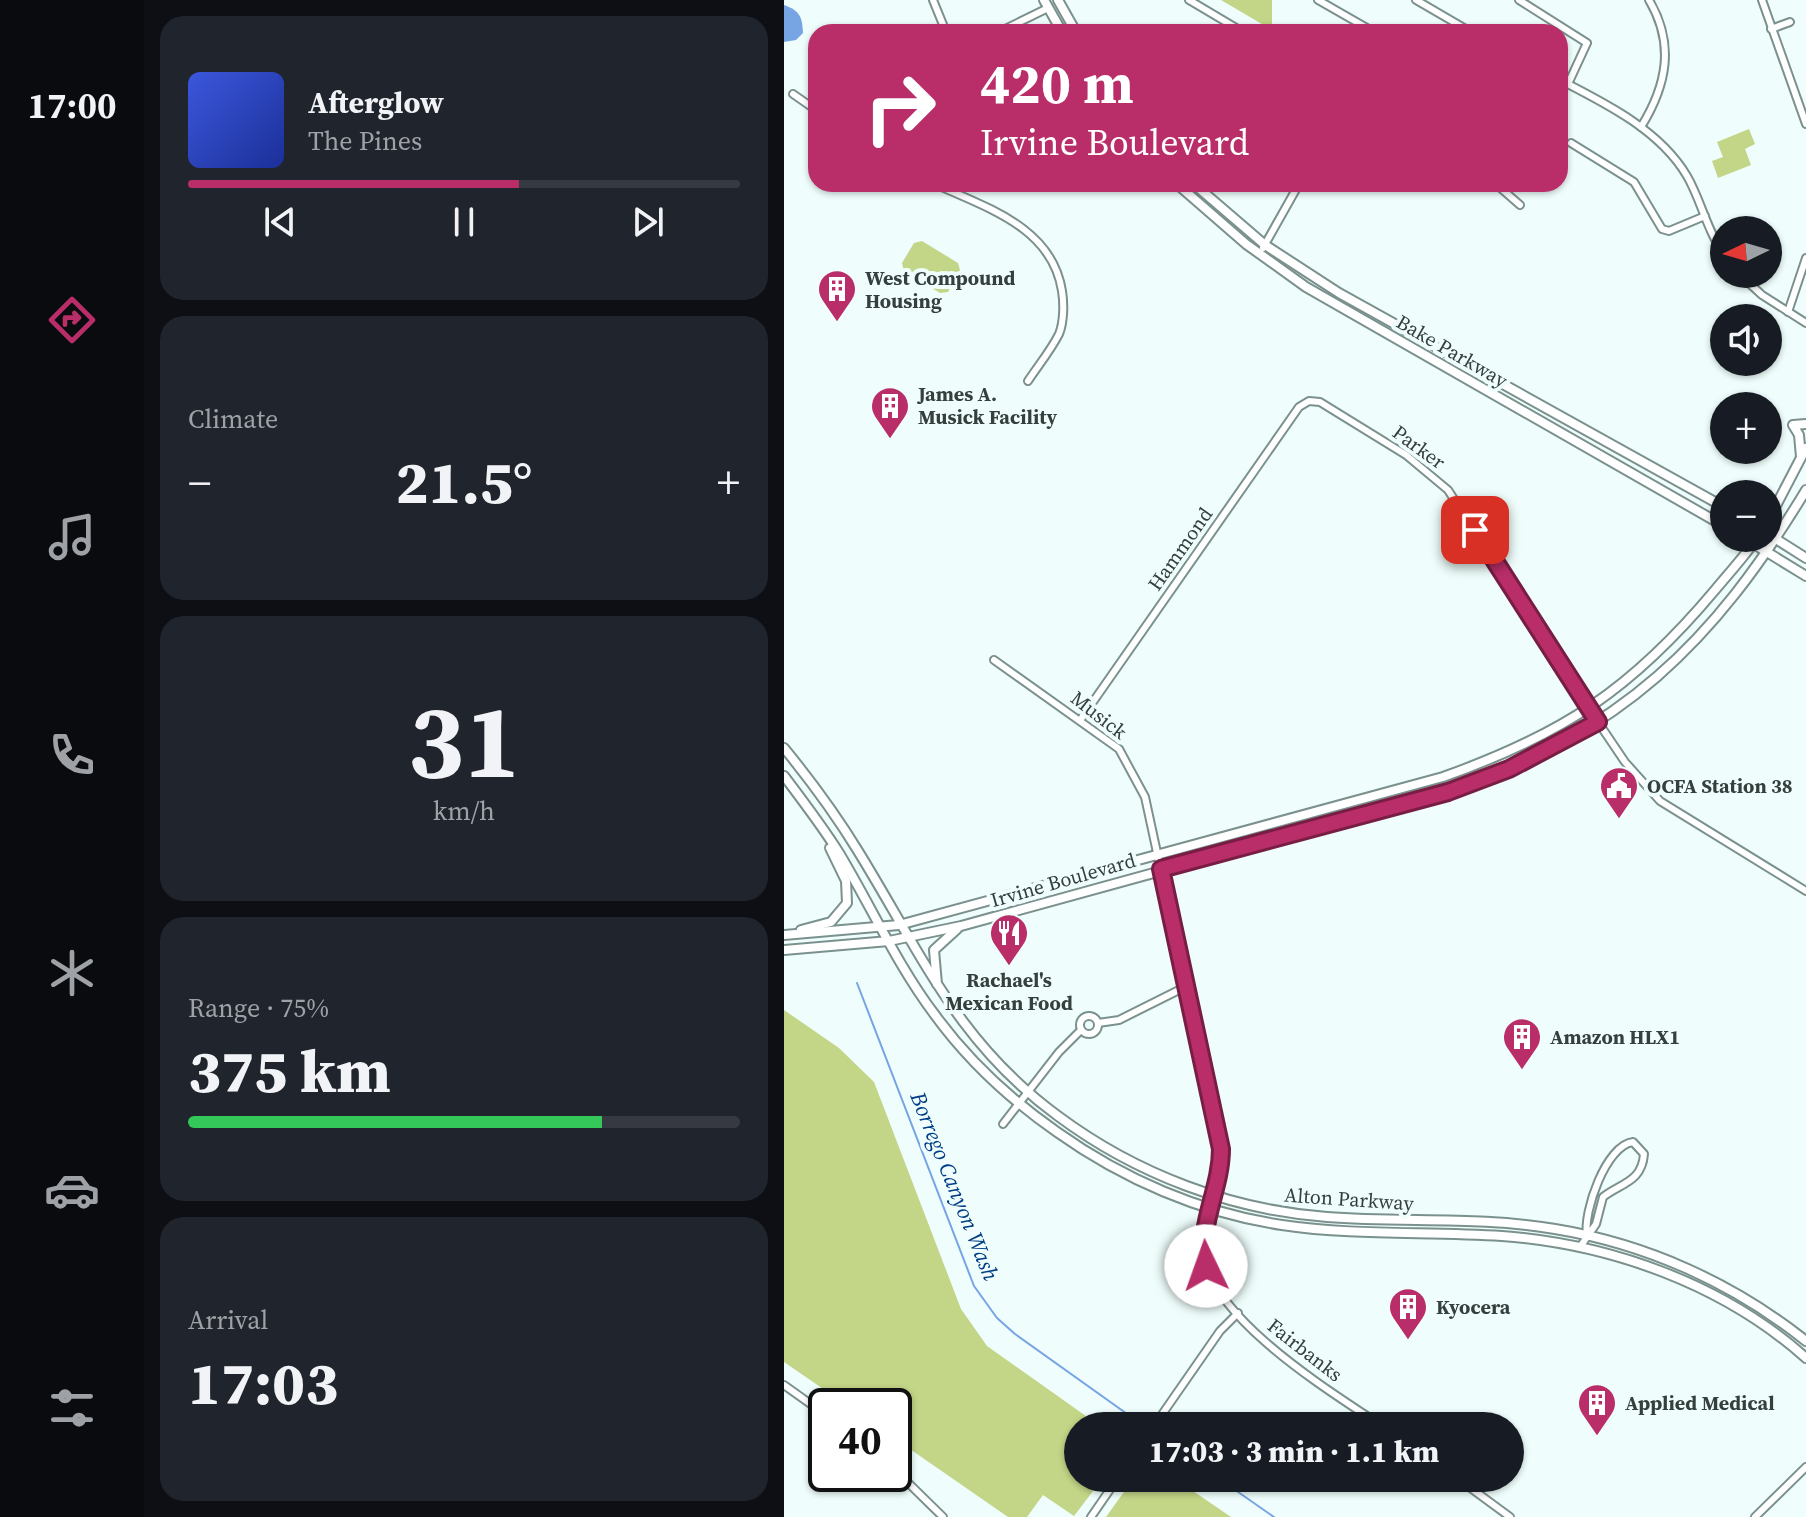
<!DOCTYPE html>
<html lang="en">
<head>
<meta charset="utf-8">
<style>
	body { margin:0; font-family:"Source Serif 4",serif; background:#20242c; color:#f1f3f6; height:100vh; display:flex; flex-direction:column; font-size:30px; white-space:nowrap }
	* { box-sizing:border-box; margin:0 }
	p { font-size:26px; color:#9ea1a6 }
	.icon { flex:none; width:44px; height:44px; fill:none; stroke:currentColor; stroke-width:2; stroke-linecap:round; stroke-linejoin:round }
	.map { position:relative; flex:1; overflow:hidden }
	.sheet { display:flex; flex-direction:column; gap:16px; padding:16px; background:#0d0f14; width:640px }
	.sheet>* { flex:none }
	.guide { position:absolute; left:24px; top:24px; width:760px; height:168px; border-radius:24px; box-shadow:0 2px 6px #0004; background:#b92e69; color:#fff; overflow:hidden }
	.needle { width:52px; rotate:265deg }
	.controls { position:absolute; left:926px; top:216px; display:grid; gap:16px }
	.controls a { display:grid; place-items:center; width:72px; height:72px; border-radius:50%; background:#171b24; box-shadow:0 2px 6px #0004; font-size:40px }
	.speed { position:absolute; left:24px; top:1388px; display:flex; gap:16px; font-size:40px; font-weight:700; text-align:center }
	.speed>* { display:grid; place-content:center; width:104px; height:104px; border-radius:50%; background:#171b24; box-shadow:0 2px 6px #0004; line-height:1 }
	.speed .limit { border:4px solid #111; border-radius:12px; background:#fff; color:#111 }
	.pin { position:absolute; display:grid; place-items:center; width:68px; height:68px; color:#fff; margin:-34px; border-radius:16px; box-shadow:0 4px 12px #0006 }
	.me { position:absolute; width:88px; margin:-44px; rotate:357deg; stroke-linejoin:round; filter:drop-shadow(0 0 6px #0008) }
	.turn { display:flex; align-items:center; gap:28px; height:168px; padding:0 40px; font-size:36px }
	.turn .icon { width:104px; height:104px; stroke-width:2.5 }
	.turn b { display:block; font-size:56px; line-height:68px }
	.big { font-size:60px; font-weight:800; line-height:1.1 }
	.sheet .card { flex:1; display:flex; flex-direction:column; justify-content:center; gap:12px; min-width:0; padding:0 28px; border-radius:24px; background:#20242c }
	.sheet .dial { align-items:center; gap:0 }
	.dial b { font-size:104px; line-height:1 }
	.song { display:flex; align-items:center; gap:24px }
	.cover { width:96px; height:96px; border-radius:12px; background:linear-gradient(135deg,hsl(230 70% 55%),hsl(230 70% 35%)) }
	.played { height:8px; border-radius:4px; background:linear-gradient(90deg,#b92e69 60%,#363941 60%) }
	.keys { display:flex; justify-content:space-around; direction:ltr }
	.heat { display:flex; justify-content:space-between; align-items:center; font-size:44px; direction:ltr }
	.charge { height:12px; border-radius:6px; background:linear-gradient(90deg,#34c759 75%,#363941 0) }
	.trip { position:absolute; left:280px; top:1412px; width:460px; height:80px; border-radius:40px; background:#171b24; box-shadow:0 2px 6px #0004; font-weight:800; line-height:80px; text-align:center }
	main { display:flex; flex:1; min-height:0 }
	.tab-bar { display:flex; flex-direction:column; width:144px; justify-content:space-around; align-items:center; background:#090b0e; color:#9ea1a6 }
	.tab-bar .icon { width:56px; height:56px }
	.tab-bar .active { color:#b92e69 }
	.tab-bar b { font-size:36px; color:#f1f3f6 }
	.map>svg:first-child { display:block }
</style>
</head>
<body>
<main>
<nav class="tab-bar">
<b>17:00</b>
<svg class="icon active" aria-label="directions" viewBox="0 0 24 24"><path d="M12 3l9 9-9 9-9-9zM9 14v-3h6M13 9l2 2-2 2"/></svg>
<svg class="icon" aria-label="music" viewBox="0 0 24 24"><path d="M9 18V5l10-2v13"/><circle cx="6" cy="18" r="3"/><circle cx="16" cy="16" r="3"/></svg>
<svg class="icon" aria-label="phone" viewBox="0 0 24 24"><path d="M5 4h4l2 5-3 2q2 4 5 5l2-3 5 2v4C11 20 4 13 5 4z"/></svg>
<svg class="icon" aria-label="climate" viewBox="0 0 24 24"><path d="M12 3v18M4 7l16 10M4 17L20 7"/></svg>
<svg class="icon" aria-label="car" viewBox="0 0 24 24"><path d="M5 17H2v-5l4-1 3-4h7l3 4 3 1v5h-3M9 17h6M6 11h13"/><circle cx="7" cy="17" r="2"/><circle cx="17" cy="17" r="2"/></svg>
<svg class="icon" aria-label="filters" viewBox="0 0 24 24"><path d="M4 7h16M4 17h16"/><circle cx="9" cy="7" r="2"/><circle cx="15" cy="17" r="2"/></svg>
</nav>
<section class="sheet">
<div class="card">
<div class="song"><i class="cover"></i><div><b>Afterglow</b><p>The Pines</p></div></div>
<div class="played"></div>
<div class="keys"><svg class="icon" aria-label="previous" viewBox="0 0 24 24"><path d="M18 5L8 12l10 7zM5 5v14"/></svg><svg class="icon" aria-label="pause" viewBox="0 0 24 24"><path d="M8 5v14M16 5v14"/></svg><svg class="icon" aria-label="next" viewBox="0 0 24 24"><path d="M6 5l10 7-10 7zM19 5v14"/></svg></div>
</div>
<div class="card"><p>Climate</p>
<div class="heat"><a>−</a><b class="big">21.5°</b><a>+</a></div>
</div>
<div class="card dial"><b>31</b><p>km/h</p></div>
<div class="card"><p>Range · 75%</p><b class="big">375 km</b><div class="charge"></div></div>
<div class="card"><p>Arrival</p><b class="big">17:03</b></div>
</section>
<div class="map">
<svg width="1022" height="1517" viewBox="0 0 1022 1517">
	<rect width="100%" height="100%" fill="#effefc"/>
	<!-- green -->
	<g fill="#c3d587">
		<polygon points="437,0 488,0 488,30"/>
		<polygon points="965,129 971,144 961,149 967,165 934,178 928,161 939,157 933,142"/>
		<polygon points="138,241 174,263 176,270 164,292 156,293 120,271 118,263 130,243"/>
		<polygon points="0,1010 55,1048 90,1082 177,1309 203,1346 316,1426 294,1426 294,1478 319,1478 290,1516 259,1495 243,1517 224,1517 110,1438 110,1406 64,1406 0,1362"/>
		<polygon points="350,1478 390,1478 447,1517 322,1517"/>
	</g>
	<!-- water -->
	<path fill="#77a4e3" d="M0,5C16,11 18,16 19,33L12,40L0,42Z"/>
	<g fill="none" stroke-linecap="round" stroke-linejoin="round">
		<!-- stream -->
		<g stroke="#77a4e3" stroke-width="2">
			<polyline points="73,983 190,1286 213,1318 231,1334 360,1426"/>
			<polyline points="434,1478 490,1517"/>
		</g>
		<!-- minor casing -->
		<g stroke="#7a918e" stroke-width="10">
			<g id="minor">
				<polyline points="149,0 162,32"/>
				<polyline points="405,0 459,32"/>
				<polyline points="534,0 590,32"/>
				<polyline points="632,0 687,32"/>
				<polyline points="735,0 803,43 784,84"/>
				<polyline points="978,0 1022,124"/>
				<polyline points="987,29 1006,22"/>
				<polyline points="215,32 264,8"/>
				<path d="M776,80C821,103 876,130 903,176C917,200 923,231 940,254"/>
				<polyline points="9,94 32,110"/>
				<path d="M857,127C883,85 891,44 865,0"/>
				<polyline points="787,143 850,182 878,229 885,231 921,216"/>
				<path d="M151,184C203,208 268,227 278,291C280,303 280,322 275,334C267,350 254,366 244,381"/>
				<polyline points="712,184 736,205"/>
				<polyline points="479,248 515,184"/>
				<polyline points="955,274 978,295 1022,323"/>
				<polyline points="1004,312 1022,258"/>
				<path d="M210,660L335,749L361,797L437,1149C436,1184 415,1216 419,1250C425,1318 546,1391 598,1426"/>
				<polyline points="297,719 515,407 525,401 536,402 622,455 664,490 814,722 841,762 876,801 1022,891"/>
				<circle cx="305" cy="1025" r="9"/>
				<polyline points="314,1023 335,1020 403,986"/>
				<polyline points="219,1124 275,1052 297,1030"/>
				<path d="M796,1247L812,1224L819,1197C837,1183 858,1182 860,1154L849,1142C822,1145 799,1212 803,1235"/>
				<polyline points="0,1385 42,1415"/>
				<polyline points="370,1426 436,1331 454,1313"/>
				<polyline points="110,1469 159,1517"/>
				<polyline points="673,1478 726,1517"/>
				<polyline points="307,1517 334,1478"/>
				<polyline points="971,1517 1022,1467"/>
			</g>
		</g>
		<!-- major casing -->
		<g stroke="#7a918e" stroke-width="12">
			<g id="major">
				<polyline points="260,0 278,32"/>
				<polyline points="274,0 292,32"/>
				<polyline points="393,184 462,244 522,287 940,526"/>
				<polyline points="410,184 481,245 555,293 940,507"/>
				<polyline points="1017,457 1015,435 1009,425 1022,424"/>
				<polyline points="984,521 1022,448"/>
				<polyline points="984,534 1022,558"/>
				<polyline points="960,538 1022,576"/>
				<path d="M0,748C27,781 52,815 74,851C137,953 173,1042 274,1116C352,1174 447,1210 543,1217C619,1223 696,1216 771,1229C863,1244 949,1283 1022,1341"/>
				<path d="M0,776C19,801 38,826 55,853C87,906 113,965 151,1015C184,1060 227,1100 273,1132C339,1179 417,1213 498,1225C571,1236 644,1231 718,1236C827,1244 939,1284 1022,1358"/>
				<polyline points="17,930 47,922 63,903 62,881 46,848"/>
				<path d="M0,935L115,925L659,777C780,734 848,689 931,590C945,573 961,556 973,538"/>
				<path d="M0,950L105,941L177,926L664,792C837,733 929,644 1022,490"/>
				<polyline points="153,984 150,950 173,929"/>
			</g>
		</g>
		<!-- minor -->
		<use href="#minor" stroke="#fff" stroke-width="6"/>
		<!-- major -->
		<use href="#major" stroke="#fff" stroke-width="8"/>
	</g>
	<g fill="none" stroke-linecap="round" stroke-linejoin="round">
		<!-- route casing -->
		<g stroke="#781e44" stroke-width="20">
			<path id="route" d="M422,1266C413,1225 437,1190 437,1149L377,869L664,792L725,769L814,722L691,530"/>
		</g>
		<!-- route -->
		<use href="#route" stroke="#b92e69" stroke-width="14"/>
	</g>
	<!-- icons -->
	<defs>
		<g id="building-pin" transform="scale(2)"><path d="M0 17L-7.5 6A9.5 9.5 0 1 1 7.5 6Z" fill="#b92e69" stroke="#effefc"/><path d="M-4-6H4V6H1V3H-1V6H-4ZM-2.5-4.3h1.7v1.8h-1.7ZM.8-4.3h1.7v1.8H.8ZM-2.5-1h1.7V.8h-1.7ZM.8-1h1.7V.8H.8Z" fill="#fff"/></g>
		<g id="civic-pin" transform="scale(2)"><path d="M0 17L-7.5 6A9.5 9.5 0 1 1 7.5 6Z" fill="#b92e69" stroke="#effefc"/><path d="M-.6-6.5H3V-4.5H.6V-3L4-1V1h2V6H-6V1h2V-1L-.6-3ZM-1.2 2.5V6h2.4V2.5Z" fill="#fff"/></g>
		<g id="restaurant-pin" transform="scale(2)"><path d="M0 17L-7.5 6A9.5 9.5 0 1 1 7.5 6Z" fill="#b92e69" stroke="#effefc"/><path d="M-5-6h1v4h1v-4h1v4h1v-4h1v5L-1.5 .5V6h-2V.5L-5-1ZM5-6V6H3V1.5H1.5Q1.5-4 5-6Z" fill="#fff"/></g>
	</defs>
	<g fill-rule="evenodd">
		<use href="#building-pin" x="53" y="289"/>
		<use href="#building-pin" x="106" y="406"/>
		<use href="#civic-pin" x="835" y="786"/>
		<use href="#restaurant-pin" x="225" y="933"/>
		<use href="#building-pin" x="738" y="1037"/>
		<use href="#building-pin" x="624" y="1307"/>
		<use href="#building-pin" x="813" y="1403"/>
	</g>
	<g text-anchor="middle" stroke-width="8" stroke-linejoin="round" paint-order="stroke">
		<!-- poi labels -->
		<g font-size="20" font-weight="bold" fill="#353f3e" stroke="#effefc" text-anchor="start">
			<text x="81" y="285">West Compound<tspan x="81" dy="23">Housing</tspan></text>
			<text x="134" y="401">James A.<tspan x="134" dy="23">Musick Facility</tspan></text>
			<text x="863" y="793">OCFA Station 38</text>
			<text x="225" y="987" text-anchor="middle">Rachael's<tspan x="225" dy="23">Mexican Food</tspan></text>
			<text x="766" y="1044">Amazon HLX1</text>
			<text x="652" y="1314">Kyocera</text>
			<text x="841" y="1410">Applied Medical</text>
		</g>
		<!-- street labels -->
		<g font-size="20" fill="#353f3e" stroke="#effefc">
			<text transform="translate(668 351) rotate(30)" y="7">Bake Parkway</text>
			<text transform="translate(635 447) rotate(36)" y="7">Parker</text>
			<text transform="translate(396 549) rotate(-55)" y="7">Hammond</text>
			<text transform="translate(315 715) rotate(38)" y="7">Musick</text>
			<text transform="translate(279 880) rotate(-16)" y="7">Irvine Boulevard</text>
			<text transform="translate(565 1199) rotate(4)" y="7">Alton Parkway</text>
			<text transform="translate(521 1350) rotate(38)" y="7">Fairbanks</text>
		</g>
		<!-- water labels -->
		<g font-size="22" font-style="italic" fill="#003d86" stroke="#effefc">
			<text transform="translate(171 1186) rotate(68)" y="8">Borrego Canyon Wash</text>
		</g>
	</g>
</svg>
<div class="controls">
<a><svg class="needle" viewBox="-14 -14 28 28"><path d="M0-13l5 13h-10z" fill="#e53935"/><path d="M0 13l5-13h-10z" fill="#9ea1a6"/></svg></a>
<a><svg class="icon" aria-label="sound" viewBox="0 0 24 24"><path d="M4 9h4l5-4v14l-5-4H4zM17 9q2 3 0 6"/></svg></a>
<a>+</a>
<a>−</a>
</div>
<div class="speed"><div class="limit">40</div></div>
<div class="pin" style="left:691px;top:530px;background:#d93025"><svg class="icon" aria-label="arrive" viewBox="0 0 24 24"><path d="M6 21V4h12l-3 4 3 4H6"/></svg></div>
<svg class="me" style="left:422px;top:1266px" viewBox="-20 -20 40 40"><circle r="19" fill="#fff"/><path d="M0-13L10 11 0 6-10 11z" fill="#b92e69"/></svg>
<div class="trip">17:03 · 3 min · 1.1 km</div>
<div class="guide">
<div class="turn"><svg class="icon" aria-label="right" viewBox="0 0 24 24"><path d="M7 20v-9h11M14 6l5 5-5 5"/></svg><div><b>420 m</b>Irvine Boulevard</div></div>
</div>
</div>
</main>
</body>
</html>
